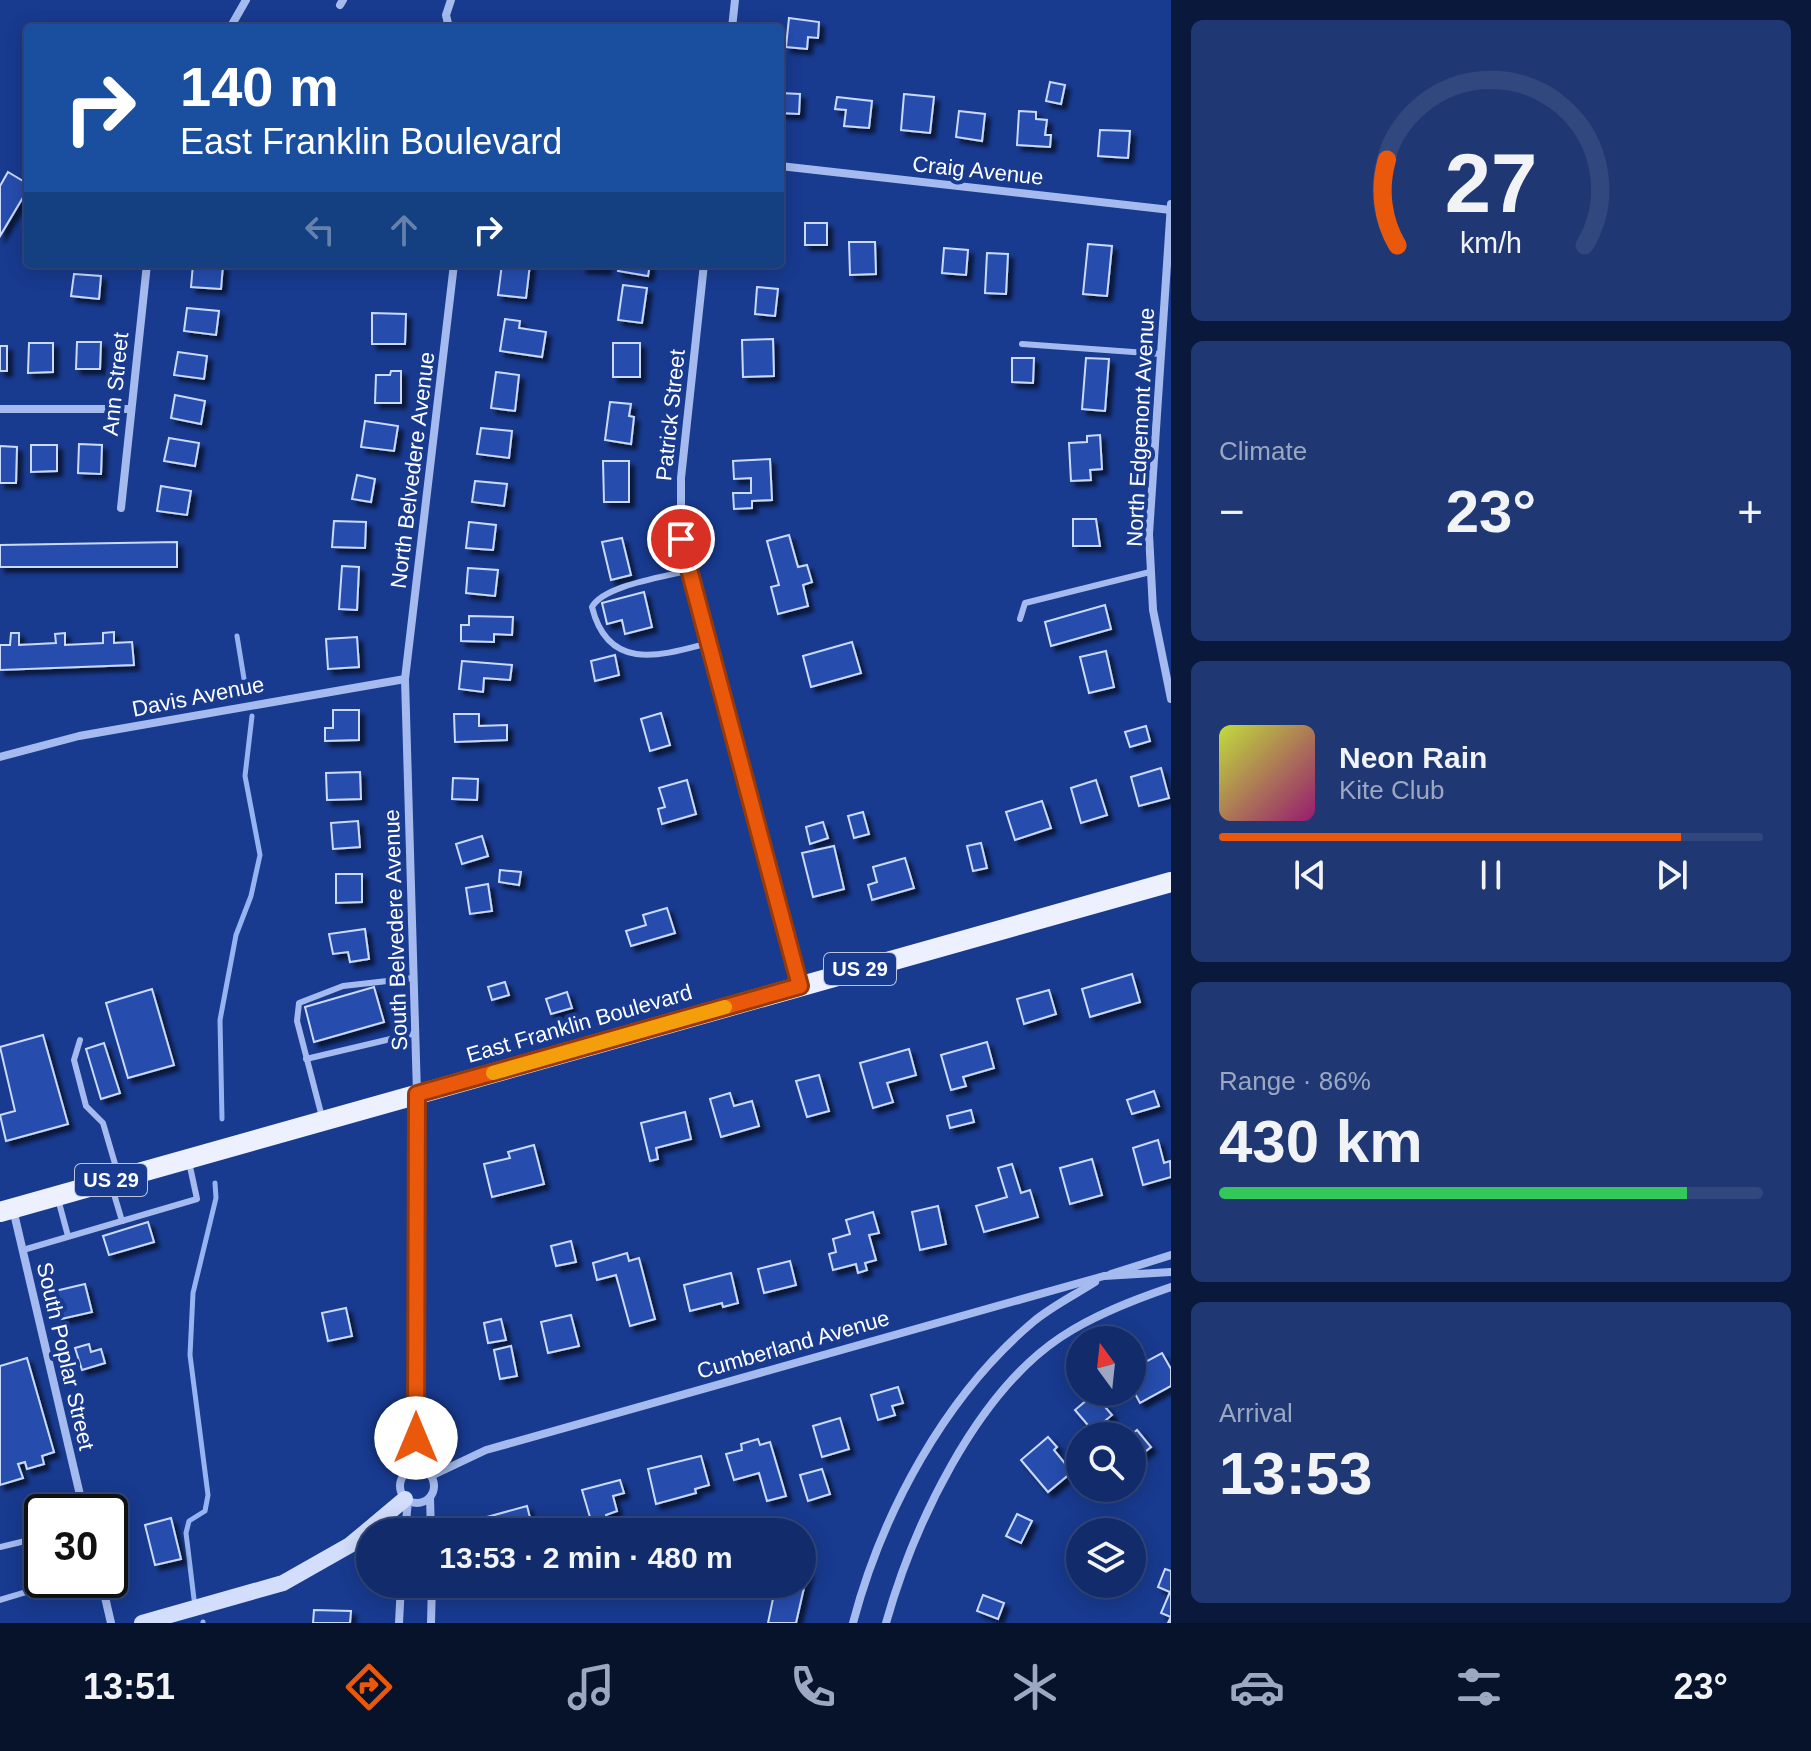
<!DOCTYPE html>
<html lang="en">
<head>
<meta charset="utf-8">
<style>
	body { margin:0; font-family:Arial,sans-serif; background:#1f3873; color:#f1f3f6; height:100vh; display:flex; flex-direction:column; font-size:30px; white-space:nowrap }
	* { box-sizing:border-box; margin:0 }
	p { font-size:26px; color:#9ca7c1 }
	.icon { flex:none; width:44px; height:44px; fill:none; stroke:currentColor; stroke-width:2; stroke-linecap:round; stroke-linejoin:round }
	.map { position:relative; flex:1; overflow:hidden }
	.panel { display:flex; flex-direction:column; gap:20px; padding:20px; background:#0a183b; width:640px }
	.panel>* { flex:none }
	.top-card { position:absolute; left:24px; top:24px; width:760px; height:244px; border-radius:8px; box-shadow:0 4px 20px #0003,0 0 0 2px #31487e; background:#1a4fa0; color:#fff; overflow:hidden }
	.needle { width:52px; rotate:345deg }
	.controls { position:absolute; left:1066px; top:1326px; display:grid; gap:16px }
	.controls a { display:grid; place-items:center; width:80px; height:80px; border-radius:50%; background:#122c6b; box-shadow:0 4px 20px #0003,0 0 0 2px #31487e; font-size:40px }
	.speed { position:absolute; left:24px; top:1494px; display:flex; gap:16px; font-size:40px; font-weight:700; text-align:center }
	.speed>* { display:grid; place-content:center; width:104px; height:104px; border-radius:50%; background:#122c6b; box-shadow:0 4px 20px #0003,0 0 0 2px #31487e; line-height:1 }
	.speed .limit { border:4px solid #111; border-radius:12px; background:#fff; color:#111 }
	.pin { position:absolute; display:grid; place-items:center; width:68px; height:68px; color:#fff; margin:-34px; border:4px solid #fff; border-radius:50%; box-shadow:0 2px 8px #0007 }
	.me { position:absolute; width:88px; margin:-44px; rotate:0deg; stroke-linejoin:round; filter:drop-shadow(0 0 6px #0008) }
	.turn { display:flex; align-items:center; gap:28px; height:168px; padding:0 24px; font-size:36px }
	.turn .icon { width:104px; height:104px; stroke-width:2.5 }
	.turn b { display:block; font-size:56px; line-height:68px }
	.lanes { display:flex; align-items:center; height:76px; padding:0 24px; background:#0003; justify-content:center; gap:40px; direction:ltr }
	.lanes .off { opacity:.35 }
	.big { font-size:60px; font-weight:700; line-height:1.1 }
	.panel .card { flex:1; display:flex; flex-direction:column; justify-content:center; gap:12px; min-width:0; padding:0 28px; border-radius:12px; background:#1f3873 }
	.panel .dial { align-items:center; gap:0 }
	.dial svg { height:208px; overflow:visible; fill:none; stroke:#31487e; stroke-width:7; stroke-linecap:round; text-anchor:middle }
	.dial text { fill:#f1f3f6; stroke:none }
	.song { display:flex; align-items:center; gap:24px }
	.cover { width:96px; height:96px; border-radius:12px; background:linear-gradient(135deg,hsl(70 70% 55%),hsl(320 70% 35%)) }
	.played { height:8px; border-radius:4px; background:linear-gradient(90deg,#ea580c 85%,#31487e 85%) }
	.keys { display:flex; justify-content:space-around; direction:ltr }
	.heat { display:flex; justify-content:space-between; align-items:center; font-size:44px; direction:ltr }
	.charge { height:12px; border-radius:6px; background:linear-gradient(90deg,#34c759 86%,#31487e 0) }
	.trip { position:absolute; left:356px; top:1518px; width:460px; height:80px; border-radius:40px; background:#122c6b; box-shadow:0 4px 20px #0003,0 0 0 2px #31487e; font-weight:700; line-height:80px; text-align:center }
	.dock { display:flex; height:128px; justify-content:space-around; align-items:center; background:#07122b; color:#9ca7c1 }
	.dock .icon { width:56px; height:56px }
	.dock .selected { color:#ea580c }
	.dock b { font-size:36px; color:#f1f3f6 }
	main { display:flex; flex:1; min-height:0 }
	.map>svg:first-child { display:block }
</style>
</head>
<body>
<main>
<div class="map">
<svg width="1171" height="1623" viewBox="0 0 1171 1623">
	<defs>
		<filter id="shadow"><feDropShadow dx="5" dy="5" stdDeviation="2" flood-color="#0009"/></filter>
	</defs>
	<rect width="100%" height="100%" fill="#183a8f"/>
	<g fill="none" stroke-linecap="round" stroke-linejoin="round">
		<!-- stream -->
		<g stroke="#97b4f2" stroke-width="5">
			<polyline points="237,636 246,691"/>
			<polyline points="222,1119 220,1020 236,935 251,896 260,855 245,776 252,716"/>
			<polyline points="194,1599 186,1533 189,1521 205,1511 208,1495 190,1355 193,1293 216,1198 215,1183"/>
			<polyline points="203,1623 203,1622"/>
		</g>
	</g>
	<!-- building -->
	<g fill="#264eae" stroke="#cbdafb" stroke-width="2" filter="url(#shadow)">
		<polygon points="789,18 819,22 818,38 808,37 807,49 786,47"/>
		<polygon points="1050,82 1065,85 1061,104 1046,101"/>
		<polygon points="780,93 800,94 799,114 780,113"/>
		<polygon points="904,94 934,97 930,133 901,130"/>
		<polygon points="837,97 872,101 869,128 844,126 846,110 835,109"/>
		<polygon points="959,111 985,114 982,141 956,137"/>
		<polygon points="1019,111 1036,112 1036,119 1047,120 1045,135 1051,135 1050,147 1017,145"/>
		<polygon points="1100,130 1130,131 1128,158 1098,156"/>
		<polygon points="8,172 28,184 28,189 0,236 0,186"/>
		<rect x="805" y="223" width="22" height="22"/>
		<polygon points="849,242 875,242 876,274 850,275"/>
		<polygon points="1088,244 1112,246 1107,296 1083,294"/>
		<polygon points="944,248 968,250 966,275 942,273"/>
		<polygon points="987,253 1008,254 1006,294 985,293"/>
		<polygon points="193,264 223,265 221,289 191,287"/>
		<polygon points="502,264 530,264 526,298 498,295"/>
		<polygon points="582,264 607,264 606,269 582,268"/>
		<polygon points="619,264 650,264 648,276 618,271"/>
		<polygon points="74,274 101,276 99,299 71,296"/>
		<polygon points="623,285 647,288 642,323 618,320"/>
		<polygon points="757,287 778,289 775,316 755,314"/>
		<polygon points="187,308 219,311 216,335 184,331"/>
		<polygon points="372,313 406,314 405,344 372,344"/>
		<polygon points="505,319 520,321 519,328 546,332 542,357 500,351"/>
		<polygon points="773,339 774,376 743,377 742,340"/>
		<polygon points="77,342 101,342 100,369 76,369"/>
		<polygon points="29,343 53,343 53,372 28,373"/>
		<rect x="613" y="343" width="27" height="34"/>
		<rect x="0" y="346" width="7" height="25"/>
		<polygon points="178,352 207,356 204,379 174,375"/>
		<polygon points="1012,358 1034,358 1033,383 1012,382"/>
		<polygon points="1086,358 1109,359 1105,411 1082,409"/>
		<polygon points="391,371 401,371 401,403 375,403 376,375 390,375"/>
		<polygon points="496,372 519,375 515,411 491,408"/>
		<polygon points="175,395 205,401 201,424 171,418"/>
		<polygon points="610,402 631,404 629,416 634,417 631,444 605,440"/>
		<polygon points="365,421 398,426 394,451 361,447"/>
		<polygon points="481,428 512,431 509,458 477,454"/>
		<polygon points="1100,435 1102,469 1090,470 1091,480 1071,481 1069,443 1087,442 1087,436"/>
		<polygon points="169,438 199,443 195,466 164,461"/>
		<polygon points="79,444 102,445 101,474 78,473"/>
		<polygon points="31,445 57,445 57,471 31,472"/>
		<polygon points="0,446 17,447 16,483 0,483"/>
		<polygon points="770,459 772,500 752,501 752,508 734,509 733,493 751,493 751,478 734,479 733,461"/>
		<polygon points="603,461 629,461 629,502 604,502"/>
		<polygon points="357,475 375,479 371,502 352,499"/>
		<polygon points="475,481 507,484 504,506 472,502"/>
		<polygon points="161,486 191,491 187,515 157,511"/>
		<polygon points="1073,519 1096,519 1100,546 1073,546"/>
		<polygon points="334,521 366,522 365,548 332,547"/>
		<polygon points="469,522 496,525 493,550 466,548"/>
		<polygon points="789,535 798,567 807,565 812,582 803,585 808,606 778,614 771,587 779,585 767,541"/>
		<polygon points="622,538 631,575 611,580 602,542"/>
		<polygon points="177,542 177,567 0,567 0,545"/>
		<polygon points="342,566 359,567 357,610 339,609"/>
		<polygon points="468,568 498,570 495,596 466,593"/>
		<polygon points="644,592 652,627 625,634 622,620 607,624 602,603"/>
		<polygon points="1105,605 1111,629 1051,646 1045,622"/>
		<polygon points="469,616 513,617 512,635 494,634 494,642 461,641 461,625 469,625"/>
		<polygon points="114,632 114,643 132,642 134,665 0,670 0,645 10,645 11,633 19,633 19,645 56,643 55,634 65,633 65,645 103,643 103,633"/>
		<polygon points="357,637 359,667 328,669 326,639"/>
		<polygon points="852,642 861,673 811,687 803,656"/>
		<polygon points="1106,651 1114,687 1089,693 1080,657"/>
		<polygon points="615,655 619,675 595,681 591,661"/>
		<polygon points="462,661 512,665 510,680 484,678 483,692 459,689"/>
		<polygon points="333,710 359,710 359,740 325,741 325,728 333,728"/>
		<polygon points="661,713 670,745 650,751 641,719"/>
		<polygon points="454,714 479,714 479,726 507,725 507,740 455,742"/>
		<polygon points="1146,726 1150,741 1130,747 1125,732"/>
		<polygon points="1161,768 1169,798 1139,806 1131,777"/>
		<polygon points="360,772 361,799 327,800 326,773"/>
		<polygon points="453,778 478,779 477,800 452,799"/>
		<polygon points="687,780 696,814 662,824 658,809 665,807 659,788"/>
		<polygon points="1096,780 1107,815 1081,823 1071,788"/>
		<polygon points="1042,801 1051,828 1015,840 1006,812"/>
		<polygon points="863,812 869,834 854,838 848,816"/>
		<polygon points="358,821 360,847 333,849 331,823"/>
		<polygon points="823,822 828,838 810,844 806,827"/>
		<polygon points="482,836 488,856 462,864 456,844"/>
		<polygon points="981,843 987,868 973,871 967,846"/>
		<polygon points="834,846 844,889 813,897 802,853"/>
		<polygon points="905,858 914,888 872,900 868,885 877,882 873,867"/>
		<polygon points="500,870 521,872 519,885 499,882"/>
		<polygon points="336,874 362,874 362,902 336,903"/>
		<polygon points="488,884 492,911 470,914 466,888"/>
		<polygon points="667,908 675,933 631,946 626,931 646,925 643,915"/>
		<polygon points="365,929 369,959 350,962 348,952 333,954 329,934"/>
		<polygon points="1132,974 1140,1002 1090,1017 1082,989"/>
		<polygon points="505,982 509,995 492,1000 488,987"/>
		<polygon points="374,987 384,1022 314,1042 305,1007"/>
		<polygon points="152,989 174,1065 128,1078 106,1003"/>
		<polygon points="1049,990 1056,1014 1024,1024 1017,999"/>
		<polygon points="567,992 572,1008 551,1014 546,999"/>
		<polygon points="43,1035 68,1124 6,1141 0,1115 15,1111 0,1047"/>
		<polygon points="987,1042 994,1068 963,1077 966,1086 951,1090 941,1055"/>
		<polygon points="104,1043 120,1093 101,1099 86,1049"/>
		<polygon points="909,1049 916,1075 887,1083 893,1102 873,1108 860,1063"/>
		<polygon points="819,1075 829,1111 807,1117 796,1081"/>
		<polygon points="1154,1091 1159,1106 1132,1114 1127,1100"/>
		<polygon points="730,1093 734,1106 752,1101 759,1126 721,1137 710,1099"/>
		<polygon points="971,1110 974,1122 950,1128 947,1116"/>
		<polygon points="685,1112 691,1139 656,1148 658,1159 650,1161 641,1123"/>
		<polygon points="1158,1140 1164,1163 1170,1161 1171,1177 1143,1185 1133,1148"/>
		<polygon points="534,1145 544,1184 492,1197 484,1164 510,1158 508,1152"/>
		<polygon points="1092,1159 1102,1195 1070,1204 1060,1168"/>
		<polygon points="1012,1164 1021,1193 1030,1190 1038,1217 984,1232 976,1206 1007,1197 998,1168"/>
		<polygon points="938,1206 946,1244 920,1250 912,1212"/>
		<polygon points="873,1212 879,1233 869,1235 876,1260 865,1263 867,1270 858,1273 856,1264 833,1270 829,1254 836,1252 833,1239 850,1234 846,1220"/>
		<polygon points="148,1222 154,1242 109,1255 103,1236"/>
		<polygon points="571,1241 576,1262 556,1266 551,1246"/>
		<polygon points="627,1253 629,1261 639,1258 655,1319 630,1326 616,1275 597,1280 593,1263"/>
		<polygon points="790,1261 796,1285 764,1293 758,1269"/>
		<polygon points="731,1273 738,1303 723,1307 722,1303 690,1311 684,1285"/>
		<polygon points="85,1284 92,1312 61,1319 55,1291"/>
		<polygon points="346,1308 352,1336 328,1341 322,1313"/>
		<polygon points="571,1315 579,1346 548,1353 541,1322"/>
		<polygon points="501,1319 506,1340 488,1343 484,1323"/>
		<polygon points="89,1344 91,1352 101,1349 105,1363 82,1370 75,1348"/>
		<polygon points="511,1346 517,1376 500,1379 494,1350"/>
		<polygon points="1162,1353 1171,1369 1171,1386 1140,1403 1132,1388 1132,1369"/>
		<polygon points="27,1358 54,1452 42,1456 44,1464 27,1469 25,1462 18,1464 23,1478 0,1485 0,1366"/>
		<polygon points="898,1387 903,1403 892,1406 895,1415 878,1420 871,1395"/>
		<polygon points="1094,1394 1112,1415 1093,1431 1075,1410"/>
		<polygon points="840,1418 849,1449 822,1457 813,1426"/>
		<polygon points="1137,1430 1151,1447 1136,1459 1130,1436"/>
		<polygon points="1048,1437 1057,1447 1054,1450 1072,1472 1048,1492 1021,1460"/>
		<polygon points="758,1439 760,1445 770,1442 786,1496 767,1501 759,1473 734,1480 726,1454 742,1450 741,1444"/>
		<polygon points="701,1456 709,1485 695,1489 696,1493 656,1504 648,1469"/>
		<polygon points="822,1469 830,1494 808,1501 800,1475"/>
		<polygon points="620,1480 624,1493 613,1496 617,1511 606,1515 607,1520 592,1524 582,1490"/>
		<polygon points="527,1506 532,1525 510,1532 492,1532 487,1517"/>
		<polygon points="1017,1514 1032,1521 1021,1543 1006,1536"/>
		<polygon points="171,1518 181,1559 155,1565 145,1525"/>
		<polygon points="802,1569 808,1570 796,1623 768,1623 776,1584 802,1584"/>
		<polygon points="1165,1569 1171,1571 1171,1623 1168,1623 1171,1617 1161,1613 1170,1592 1158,1587"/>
		<polygon points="983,1595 1004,1603 998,1619 977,1611"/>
		<polygon points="314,1610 351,1611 350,1623 313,1623"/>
	</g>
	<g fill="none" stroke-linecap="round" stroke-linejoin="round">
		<!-- lane -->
		<g stroke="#a5bbef" stroke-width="6">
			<polyline points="1022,344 1161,354"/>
			<path d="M690,570C665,577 604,585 592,607C608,672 660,656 709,643"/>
			<polyline points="1020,619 1025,603 1150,572"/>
			<polyline points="80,1040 74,1060 86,1106 103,1123 118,1174"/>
			<polyline points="306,1059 416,1033"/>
			<polyline points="322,1117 297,1021 299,1003 343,986 414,978"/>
			<polyline points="111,1184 122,1221"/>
			<polyline points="58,1199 68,1236"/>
			<polyline points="23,1250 197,1199 189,1162"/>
			<polyline points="0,1547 42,1537"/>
			<polyline points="0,1600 43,1587 51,1580"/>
		</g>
		<!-- street -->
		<g stroke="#a5bbef" stroke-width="8">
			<polyline points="340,5 343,0"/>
			<polyline points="230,28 246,0"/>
			<polyline points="449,28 446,15 451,0"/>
			<polyline points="732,28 735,0"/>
			<polyline points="780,166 1171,210"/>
			<polyline points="1171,204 1149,534 1153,610 1171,699"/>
			<polyline points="704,264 681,478 681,539 800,985"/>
			<polyline points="0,409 130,409"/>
			<polyline points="121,508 147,264"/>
			<polyline points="0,757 79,736 405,679"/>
			<polyline points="13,1209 84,1512"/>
			<polyline points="1111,1274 1171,1255"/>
			<circle cx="417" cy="1486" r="17"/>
			<polyline points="416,1469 417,1094 405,679 454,264"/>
			<polyline points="431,1476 486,1450 1104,1276 1171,1272"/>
			<polyline points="430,1498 431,1532"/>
			<polyline points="405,1532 408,1501"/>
			<polyline points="101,1580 111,1623"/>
			<polyline points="399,1623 401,1584"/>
			<polyline points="431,1623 432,1584"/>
			<path d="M853,1623C882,1513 945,1396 1033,1322C1052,1306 1075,1295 1095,1282"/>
			<path d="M886,1623C913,1527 975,1394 1061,1337C1094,1315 1133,1300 1171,1287"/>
		</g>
		<!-- secondary -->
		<polyline stroke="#d2defb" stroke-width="16" points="142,1623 283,1583 350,1545 405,1499"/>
		<!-- primary -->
		<polyline stroke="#edf1ff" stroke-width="20" points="0,1212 1171,882"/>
	</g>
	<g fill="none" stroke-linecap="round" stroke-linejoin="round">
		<!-- route casing -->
		<g stroke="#983908" stroke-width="20">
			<polyline id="route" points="416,1438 417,1094 800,986 681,539"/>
		</g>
		<!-- route -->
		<use href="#route" stroke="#ea580c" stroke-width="14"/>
		<!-- slow -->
		<polyline stroke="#f59e0b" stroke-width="14" points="493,1073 725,1007"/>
	</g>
	<g text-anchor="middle" stroke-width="8" stroke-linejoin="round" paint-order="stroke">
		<!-- shield labels -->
		<g fill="#183a8f" stroke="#bac4dd" stroke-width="2">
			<rect x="824" y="953" width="72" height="32" rx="6"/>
			<rect x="75" y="1164" width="72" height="32" rx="6"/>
		</g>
		<g font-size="20" font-weight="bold" fill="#fff">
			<text x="860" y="976">US 29</text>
			<text x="111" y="1187">US 29</text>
		</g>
		<!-- street labels -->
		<g font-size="22" fill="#fff" stroke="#183a8f">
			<text transform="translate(978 170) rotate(6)" y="8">Craig Avenue</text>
			<text transform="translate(115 384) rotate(-84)" y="8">Ann Street</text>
			<text transform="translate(670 415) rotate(-84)" y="8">Patrick Street</text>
			<text transform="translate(1140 427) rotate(-87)" y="8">North Edgemont Avenue</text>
			<text transform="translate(412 470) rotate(-83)" y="8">North Belvedere Avenue</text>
			<text transform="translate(198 696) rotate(-11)" y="8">Davis Avenue</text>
			<text transform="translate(395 930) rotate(-92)" y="8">South Belvedere Avenue</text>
			<text transform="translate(579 1023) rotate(-16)" y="8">East Franklin Boulevard</text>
			<text transform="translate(793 1344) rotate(-16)" y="8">Cumberland Avenue</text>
			<text transform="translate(66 1356) rotate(77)" y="8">South Poplar Street</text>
		</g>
	</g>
</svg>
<div class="controls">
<a><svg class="needle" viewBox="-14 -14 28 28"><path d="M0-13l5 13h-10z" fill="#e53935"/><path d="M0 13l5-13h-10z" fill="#9ca7c1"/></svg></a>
<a><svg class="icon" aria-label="search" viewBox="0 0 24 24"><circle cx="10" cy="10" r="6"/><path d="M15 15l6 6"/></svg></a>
<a><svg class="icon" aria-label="layers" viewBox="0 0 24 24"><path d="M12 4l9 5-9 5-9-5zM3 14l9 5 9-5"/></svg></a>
</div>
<div class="speed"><div class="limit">30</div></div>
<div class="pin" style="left:681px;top:539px;background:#d93025"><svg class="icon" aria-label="arrive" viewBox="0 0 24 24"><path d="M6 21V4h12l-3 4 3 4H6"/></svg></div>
<svg class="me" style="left:416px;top:1438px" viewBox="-20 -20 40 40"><circle r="19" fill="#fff"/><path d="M0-13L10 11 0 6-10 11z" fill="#ea580c"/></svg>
<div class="trip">13:53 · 2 min · 480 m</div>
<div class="top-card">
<div class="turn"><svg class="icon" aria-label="right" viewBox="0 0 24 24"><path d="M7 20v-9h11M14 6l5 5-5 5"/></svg><div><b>140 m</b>East Franklin Boulevard</div></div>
<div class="lanes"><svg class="icon off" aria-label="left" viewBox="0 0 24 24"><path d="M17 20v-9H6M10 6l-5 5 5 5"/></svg><svg class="icon off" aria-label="ahead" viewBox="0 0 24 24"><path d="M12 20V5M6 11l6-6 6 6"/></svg><svg class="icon" aria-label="right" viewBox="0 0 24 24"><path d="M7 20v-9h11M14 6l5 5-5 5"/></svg></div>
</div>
</div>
<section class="panel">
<div class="card dial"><svg viewBox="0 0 100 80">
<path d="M14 69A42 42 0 1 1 86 69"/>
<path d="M14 69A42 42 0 0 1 10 36" stroke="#ea580c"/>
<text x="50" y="56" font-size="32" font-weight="700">27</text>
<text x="50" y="72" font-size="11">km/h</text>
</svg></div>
<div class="card"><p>Climate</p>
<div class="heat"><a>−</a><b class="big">23°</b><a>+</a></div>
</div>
<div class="card">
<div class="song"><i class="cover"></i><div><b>Neon Rain</b><p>Kite Club</p></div></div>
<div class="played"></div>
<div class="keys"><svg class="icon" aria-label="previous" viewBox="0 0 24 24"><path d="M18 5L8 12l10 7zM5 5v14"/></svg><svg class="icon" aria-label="pause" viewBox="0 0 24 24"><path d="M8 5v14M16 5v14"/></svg><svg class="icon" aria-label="next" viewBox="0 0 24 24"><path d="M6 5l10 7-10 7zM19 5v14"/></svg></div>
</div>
<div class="card"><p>Range · 86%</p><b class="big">430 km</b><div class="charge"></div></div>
<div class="card"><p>Arrival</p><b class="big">13:53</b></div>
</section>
</main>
<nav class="dock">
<b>13:51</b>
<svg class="icon selected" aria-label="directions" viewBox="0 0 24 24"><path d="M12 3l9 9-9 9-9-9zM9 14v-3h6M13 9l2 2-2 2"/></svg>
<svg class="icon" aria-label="music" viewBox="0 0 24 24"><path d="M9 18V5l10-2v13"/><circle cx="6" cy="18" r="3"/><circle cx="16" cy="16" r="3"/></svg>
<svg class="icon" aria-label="phone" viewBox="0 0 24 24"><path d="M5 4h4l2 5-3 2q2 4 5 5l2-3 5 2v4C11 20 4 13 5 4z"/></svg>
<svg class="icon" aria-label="climate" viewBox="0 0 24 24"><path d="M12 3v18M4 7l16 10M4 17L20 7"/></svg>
<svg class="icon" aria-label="car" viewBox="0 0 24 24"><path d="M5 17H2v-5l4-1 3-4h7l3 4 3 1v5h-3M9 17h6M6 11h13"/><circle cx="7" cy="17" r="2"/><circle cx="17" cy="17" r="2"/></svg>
<svg class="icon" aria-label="filters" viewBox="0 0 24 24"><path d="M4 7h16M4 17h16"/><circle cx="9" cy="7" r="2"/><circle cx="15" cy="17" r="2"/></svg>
<b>23°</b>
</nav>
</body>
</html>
